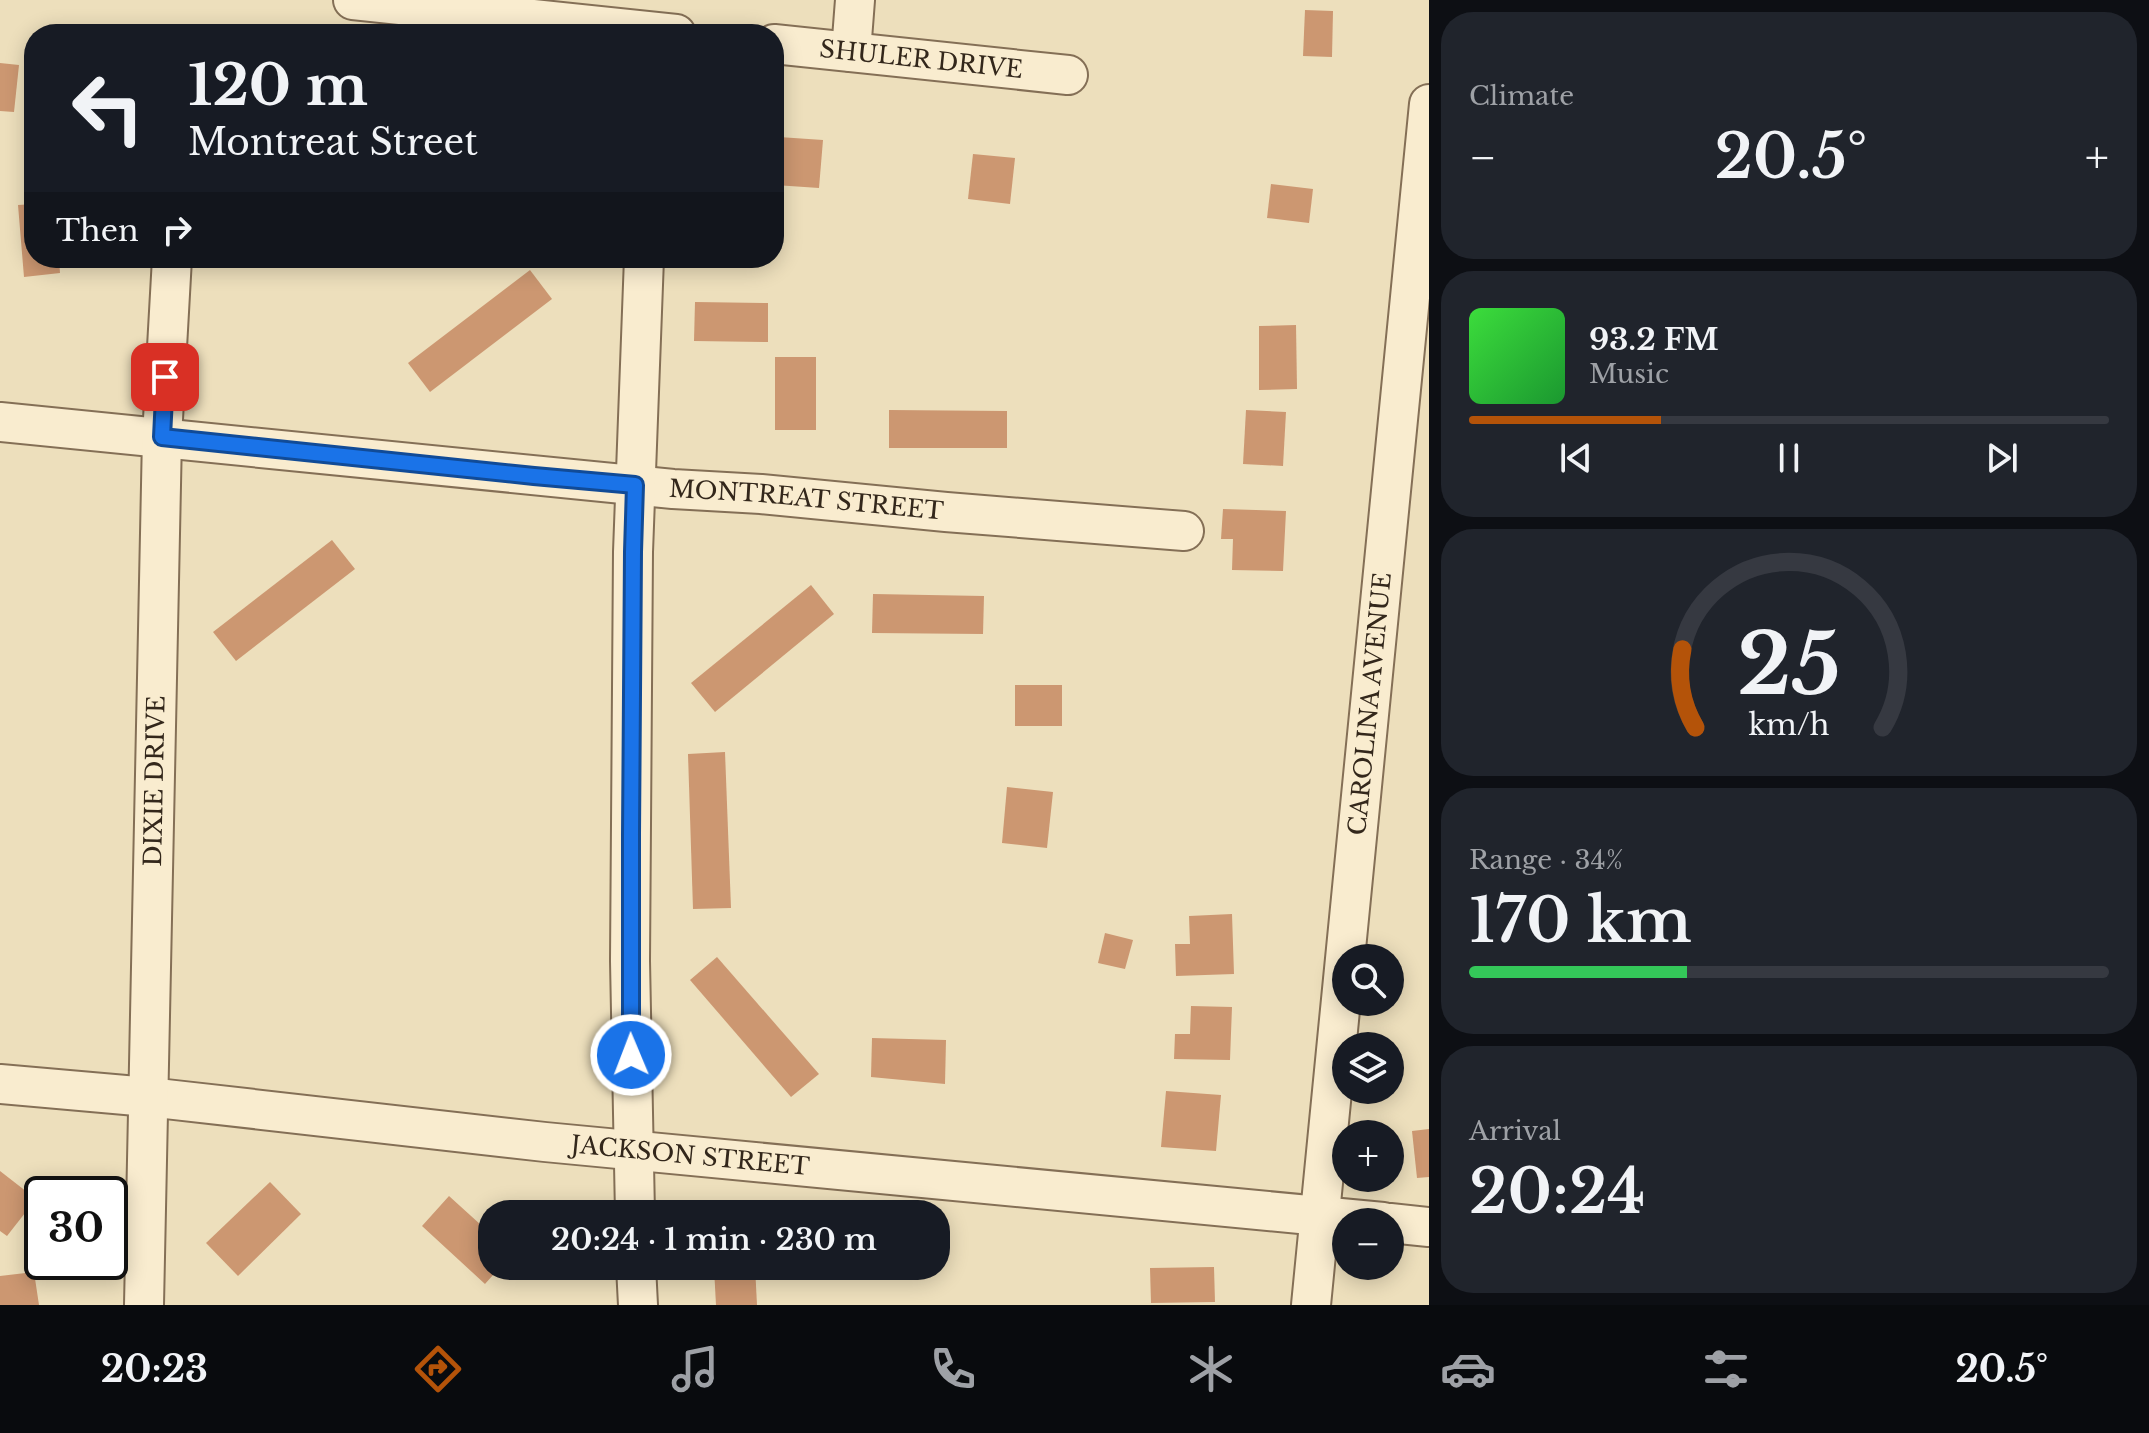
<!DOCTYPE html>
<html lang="en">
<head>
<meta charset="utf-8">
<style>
	body { margin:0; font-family:"Libre Baskerville",serif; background:#20242c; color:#f1f3f6; height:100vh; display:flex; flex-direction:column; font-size:30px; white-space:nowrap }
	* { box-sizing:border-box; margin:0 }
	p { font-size:26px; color:#9ea1a6 }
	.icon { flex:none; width:44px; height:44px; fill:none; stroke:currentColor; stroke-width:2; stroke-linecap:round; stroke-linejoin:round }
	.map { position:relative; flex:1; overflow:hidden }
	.side { display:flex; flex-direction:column; gap:12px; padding:12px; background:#0d0f14; width:720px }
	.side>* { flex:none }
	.guide { position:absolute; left:24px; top:24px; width:760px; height:244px; border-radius:32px; box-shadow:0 4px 20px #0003; background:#171b24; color:#f1f3f6; overflow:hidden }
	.fabs { position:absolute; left:1332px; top:944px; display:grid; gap:16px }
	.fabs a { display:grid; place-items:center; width:72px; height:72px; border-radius:50%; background:#171b24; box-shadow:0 4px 20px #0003; font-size:40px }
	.speed { position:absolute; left:24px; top:1176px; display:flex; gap:16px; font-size:40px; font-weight:700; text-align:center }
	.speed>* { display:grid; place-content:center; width:104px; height:104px; border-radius:50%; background:#171b24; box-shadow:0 4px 20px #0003; line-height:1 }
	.speed .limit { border:4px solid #111; border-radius:12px; background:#fff; color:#111 }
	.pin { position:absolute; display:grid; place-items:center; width:68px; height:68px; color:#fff; margin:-34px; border-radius:16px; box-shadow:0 4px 12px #0006 }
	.me { position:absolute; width:88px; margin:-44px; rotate:359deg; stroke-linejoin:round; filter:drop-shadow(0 0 6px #0008) }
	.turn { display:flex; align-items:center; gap:28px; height:168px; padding:0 32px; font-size:36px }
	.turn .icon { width:104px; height:104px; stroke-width:2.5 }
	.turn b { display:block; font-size:56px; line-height:68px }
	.then { display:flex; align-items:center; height:76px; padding:0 32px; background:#0003; gap:16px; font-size:30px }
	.big { font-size:60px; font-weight:600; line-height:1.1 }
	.side .widget { flex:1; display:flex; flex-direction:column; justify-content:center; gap:12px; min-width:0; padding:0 28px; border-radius:32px; background:#20242c }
	.side .dial { align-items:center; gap:0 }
	.dial svg { height:208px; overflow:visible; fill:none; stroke:#363941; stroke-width:7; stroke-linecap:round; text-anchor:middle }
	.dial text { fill:#f1f3f6; stroke:none }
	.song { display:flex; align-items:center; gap:24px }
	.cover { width:96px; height:96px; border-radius:12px; background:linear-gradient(135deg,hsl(120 70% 55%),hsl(130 70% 35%)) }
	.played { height:8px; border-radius:4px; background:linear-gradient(90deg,#b45309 30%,#363941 30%) }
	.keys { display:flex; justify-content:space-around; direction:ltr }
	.heat { display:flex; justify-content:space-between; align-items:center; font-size:44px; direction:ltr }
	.charge { height:12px; border-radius:6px; background:linear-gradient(90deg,#34c759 34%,#363941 0) }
	.trip { position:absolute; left:478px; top:1200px; width:472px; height:80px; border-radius:32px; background:#171b24; box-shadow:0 4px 20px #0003; font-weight:600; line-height:80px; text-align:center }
	.dock { display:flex; height:128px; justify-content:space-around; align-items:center; background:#090b0e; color:#9ea1a6 }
	.dock .icon { width:56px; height:56px }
	.dock .selected { color:#b45309 }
	.dock b { font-size:36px; color:#f1f3f6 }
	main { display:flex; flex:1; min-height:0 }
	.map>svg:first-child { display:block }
</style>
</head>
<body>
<main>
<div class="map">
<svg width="1429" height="1305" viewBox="0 0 1429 1305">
	<rect width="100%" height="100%" fill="#eddfbc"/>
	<!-- building -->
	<g fill="#cc9771">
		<polygon points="1305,10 1333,11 1332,57 1303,56"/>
		<polygon points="0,63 19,65 14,112 0,111"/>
		<polygon points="779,137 823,140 819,188 775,185"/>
		<polygon points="973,154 1015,158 1010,204 968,199"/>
		<polygon points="1271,184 1313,189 1309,223 1267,218"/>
		<polygon points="34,204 34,258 59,258 60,273 24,277 18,205"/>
		<polygon points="530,270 552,299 430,392 408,363"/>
		<polygon points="695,302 768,303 768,342 694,341"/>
		<polygon points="1296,325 1297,389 1259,390 1259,326"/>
		<rect x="775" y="357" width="41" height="73"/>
		<polygon points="889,410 1007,411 1007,448 889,448"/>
		<polygon points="1246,410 1286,412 1283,466 1243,464"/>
		<polygon points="1223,509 1286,511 1283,571 1232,570 1233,539 1221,539"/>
		<polygon points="332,540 355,569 236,661 213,632"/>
		<polygon points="811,585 834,614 715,712 691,683"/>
		<polygon points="873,594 984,596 983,634 872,633"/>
		<rect x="1015" y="685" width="47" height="41"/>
		<polygon points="725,752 731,908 693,909 688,754"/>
		<polygon points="1007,787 1053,792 1047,848 1002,843"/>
		<polygon points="1232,914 1234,974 1176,976 1175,944 1190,944 1189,916"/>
		<polygon points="1105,933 1133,940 1125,969 1098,963"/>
		<polygon points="717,957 819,1074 791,1097 690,980"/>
		<polygon points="1191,1006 1232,1007 1230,1060 1174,1059 1175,1034 1190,1034"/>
		<polygon points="872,1038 946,1040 945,1084 871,1077"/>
		<polygon points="1166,1091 1221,1095 1216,1151 1161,1147"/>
		<polygon points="1429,1129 1429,1177 1417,1178 1412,1131"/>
		<polygon points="0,1171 36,1199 7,1236 0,1231"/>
		<polygon points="270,1182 301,1214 238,1276 206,1243"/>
		<polygon points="449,1196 492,1235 492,1266 501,1266 485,1284 422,1226"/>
		<polygon points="755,1266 757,1305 716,1305 714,1268"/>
		<polygon points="1214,1267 1215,1302 1151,1303 1150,1268"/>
		<polygon points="34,1272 39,1305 0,1305 0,1276"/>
	</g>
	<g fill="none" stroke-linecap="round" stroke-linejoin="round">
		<!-- minor casing -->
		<g stroke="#846f56" stroke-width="42">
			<g id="minor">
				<polyline points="353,0 676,34"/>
				<path id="s1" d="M774,44L1068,75"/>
				<polyline points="851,52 855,0"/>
				<path id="s2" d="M0,422L673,489L761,494L946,512L1184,531"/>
				<path id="s3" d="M0,1084L148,1097L545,1142L1383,1222"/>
				<polyline points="635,1214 630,961 633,552 644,258"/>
				<polyline points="1390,1223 1429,1227"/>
				<polyline points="636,1266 638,1305"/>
				<path id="s4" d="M144,1305L162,437L172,258"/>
				<path id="s5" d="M1311,1305L1429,104"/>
			</g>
		</g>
		<!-- minor -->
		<use href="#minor" stroke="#f9eccf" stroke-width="38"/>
	</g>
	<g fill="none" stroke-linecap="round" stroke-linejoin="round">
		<!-- route casing -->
		<g stroke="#114b97" stroke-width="20">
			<polyline id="route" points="165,377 162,437 534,476 635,485 633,552 631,835 631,1055"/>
		</g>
		<!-- route -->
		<use href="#route" stroke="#1a73e8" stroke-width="14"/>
	</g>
	<g text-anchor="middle" stroke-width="8" stroke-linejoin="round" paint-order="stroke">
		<!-- street labels -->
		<g font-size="24" fill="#33271b" stroke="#f5e9cb">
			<text dy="8" stroke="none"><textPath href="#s1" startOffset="148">SHULER DRIVE</textPath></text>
			<text dy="8" stroke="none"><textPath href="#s2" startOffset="810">MONTREAT STREET</textPath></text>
			<text dy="8" stroke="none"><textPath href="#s5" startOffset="604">CAROLINA AVENUE</textPath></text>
			<text dy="8" stroke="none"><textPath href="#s4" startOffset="524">DIXIE DRIVE</textPath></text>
			<text dy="8" stroke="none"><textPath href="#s3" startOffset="694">JACKSON STREET</textPath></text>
		</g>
	</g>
</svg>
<div class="fabs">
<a><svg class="icon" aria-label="search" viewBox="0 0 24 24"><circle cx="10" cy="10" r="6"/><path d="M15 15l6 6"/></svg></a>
<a><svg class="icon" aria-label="layers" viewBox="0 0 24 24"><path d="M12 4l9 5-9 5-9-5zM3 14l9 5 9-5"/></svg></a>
<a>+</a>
<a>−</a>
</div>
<div class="speed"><div class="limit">30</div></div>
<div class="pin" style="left:165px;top:377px;background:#d93025"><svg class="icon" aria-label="arrive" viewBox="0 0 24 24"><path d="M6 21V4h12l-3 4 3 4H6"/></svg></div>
<svg class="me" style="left:631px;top:1055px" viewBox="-20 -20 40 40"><circle r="17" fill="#1a73e8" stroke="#fff" stroke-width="3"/><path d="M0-11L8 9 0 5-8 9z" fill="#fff"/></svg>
<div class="trip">20:24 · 1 min · 230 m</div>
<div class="guide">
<div class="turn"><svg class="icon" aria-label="left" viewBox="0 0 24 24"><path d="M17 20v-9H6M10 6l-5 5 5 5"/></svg><div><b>120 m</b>Montreat Street</div></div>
<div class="then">Then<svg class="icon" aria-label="right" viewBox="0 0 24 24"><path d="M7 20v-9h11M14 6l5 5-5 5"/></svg></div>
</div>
</div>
<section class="side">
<div class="widget"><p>Climate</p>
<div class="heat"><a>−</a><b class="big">20.5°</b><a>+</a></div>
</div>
<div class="widget">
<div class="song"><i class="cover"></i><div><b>93.2 FM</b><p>Music</p></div></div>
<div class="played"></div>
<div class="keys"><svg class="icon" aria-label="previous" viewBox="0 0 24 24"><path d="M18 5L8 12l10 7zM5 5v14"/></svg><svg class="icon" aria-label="pause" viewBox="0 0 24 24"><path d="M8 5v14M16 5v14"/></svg><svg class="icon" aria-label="next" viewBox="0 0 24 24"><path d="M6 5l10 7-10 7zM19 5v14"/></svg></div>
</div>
<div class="widget dial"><svg viewBox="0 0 100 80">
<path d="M14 69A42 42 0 1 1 86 69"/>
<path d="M14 69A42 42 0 0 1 9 39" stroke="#b45309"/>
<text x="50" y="56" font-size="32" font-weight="700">25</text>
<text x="50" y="72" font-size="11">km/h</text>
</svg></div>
<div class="widget"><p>Range · 34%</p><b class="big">170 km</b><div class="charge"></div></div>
<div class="widget"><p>Arrival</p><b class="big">20:24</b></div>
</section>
</main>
<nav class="dock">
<b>20:23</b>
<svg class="icon selected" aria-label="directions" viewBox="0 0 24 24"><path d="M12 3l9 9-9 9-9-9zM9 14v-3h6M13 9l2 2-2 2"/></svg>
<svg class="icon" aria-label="music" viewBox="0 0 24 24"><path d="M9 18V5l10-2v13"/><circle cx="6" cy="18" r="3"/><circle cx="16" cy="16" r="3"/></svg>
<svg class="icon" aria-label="phone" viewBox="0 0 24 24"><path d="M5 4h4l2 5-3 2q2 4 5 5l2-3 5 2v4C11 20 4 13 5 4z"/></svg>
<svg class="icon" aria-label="climate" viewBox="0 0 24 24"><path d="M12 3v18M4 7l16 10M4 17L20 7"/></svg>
<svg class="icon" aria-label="car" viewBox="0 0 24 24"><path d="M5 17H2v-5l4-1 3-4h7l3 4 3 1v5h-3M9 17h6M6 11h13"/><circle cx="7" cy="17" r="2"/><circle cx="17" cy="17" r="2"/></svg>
<svg class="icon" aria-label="filters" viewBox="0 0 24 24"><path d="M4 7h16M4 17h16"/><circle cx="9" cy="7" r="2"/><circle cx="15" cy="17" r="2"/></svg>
<b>20.5°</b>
</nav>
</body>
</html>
